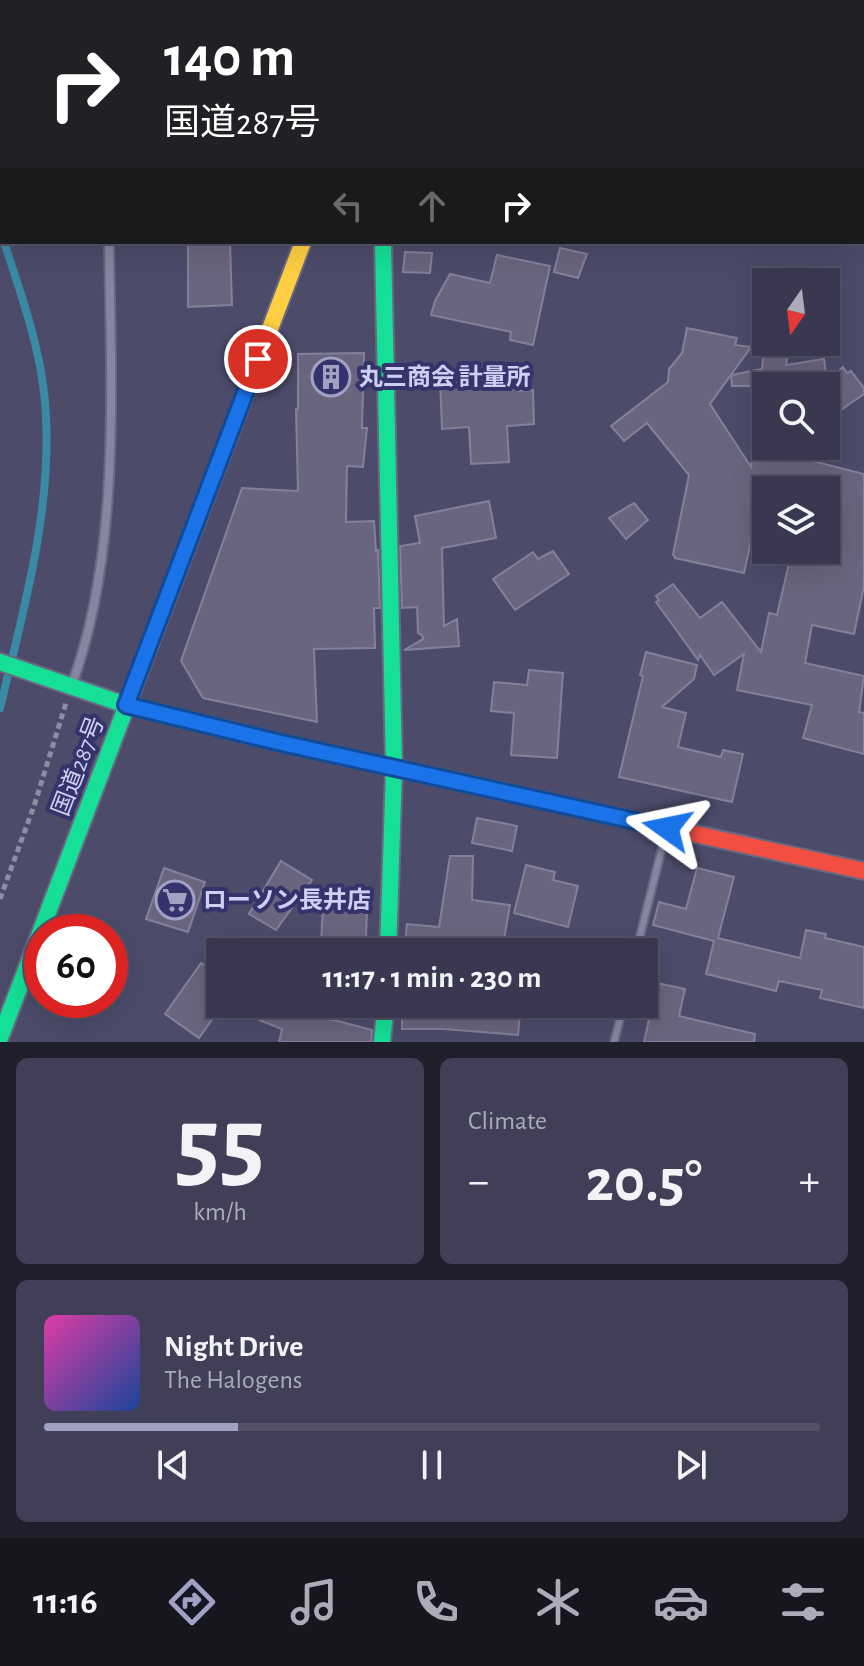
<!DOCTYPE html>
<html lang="en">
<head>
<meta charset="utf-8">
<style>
	body { margin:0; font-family:"Alegreya Sans","Noto Sans JP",sans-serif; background:#403f57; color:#f1f3f6; height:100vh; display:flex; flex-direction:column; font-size:30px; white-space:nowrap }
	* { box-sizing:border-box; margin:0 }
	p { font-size:26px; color:#abacb7 }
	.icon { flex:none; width:44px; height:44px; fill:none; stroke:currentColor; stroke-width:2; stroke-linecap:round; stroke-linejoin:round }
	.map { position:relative; height:1042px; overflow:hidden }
	.details { display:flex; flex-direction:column; gap:16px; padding:16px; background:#1f1f2c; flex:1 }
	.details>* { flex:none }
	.guide { position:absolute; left:0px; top:0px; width:864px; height:244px; box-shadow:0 8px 32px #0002,0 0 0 2px #535267; background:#202124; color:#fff; overflow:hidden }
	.needle { width:52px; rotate:194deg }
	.fabs { position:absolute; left:752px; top:268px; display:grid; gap:16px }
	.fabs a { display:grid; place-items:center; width:88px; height:88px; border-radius:0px; background:#393850; box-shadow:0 8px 32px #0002,0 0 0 2px #535267; font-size:40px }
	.speed { position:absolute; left:24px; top:914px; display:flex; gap:16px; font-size:40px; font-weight:700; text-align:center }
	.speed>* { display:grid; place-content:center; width:104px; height:104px; border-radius:50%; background:#393850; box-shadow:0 8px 32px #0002,0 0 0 2px #535267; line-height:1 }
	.speed .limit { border:12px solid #d22; background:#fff; color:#111 }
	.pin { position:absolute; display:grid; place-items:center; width:68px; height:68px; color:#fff; margin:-34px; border:4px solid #fff; border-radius:50%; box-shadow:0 2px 8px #0007 }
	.me { position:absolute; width:88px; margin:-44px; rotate:282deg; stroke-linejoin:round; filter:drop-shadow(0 0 6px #0008) }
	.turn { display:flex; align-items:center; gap:28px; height:168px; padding:0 32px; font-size:36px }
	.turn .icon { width:104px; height:104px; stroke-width:2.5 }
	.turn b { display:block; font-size:56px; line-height:68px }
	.lanes { display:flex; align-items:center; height:76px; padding:0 32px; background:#0003; justify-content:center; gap:40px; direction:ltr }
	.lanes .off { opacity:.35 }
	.big { font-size:60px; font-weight:700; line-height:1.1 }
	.details .widget { flex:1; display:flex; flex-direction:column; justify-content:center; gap:12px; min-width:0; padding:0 28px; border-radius:12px; background:#403f57 }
	.details .dial { align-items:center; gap:0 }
	.dial b { font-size:104px; line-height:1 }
	.song { display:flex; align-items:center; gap:24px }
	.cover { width:96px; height:96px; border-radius:12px; background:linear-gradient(135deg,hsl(320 70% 55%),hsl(220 70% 35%)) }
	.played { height:8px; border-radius:4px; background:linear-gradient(90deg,#a0a1c3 25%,#535267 25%) }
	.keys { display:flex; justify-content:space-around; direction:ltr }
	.heat { display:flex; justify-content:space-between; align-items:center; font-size:44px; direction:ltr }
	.details .tiles { flex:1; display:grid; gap:16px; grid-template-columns:1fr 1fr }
	.widget:last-child { grid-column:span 2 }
	.trip { position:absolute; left:206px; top:938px; width:452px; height:80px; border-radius:0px; background:#393850; box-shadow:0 8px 32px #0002,0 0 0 2px #535267; font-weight:700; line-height:80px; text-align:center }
	.tab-bar { display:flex; height:128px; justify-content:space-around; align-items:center; background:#171620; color:#abacb7 }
	.tab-bar .icon { width:56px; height:56px }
	.tab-bar .current { color:#a0a1c3 }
	.tab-bar b { font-size:36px; color:#f1f3f6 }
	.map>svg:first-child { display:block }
</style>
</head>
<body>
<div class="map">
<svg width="864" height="1042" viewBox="0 0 864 1042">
	<rect width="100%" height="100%" fill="#4c4b6a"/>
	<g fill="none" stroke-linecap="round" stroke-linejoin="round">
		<!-- stream -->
		<g stroke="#3a89a5" stroke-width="8">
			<polyline points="0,228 2,235"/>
			<path d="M0,708C24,609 54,504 45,401C40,347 21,294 4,242"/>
		</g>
	</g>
	<!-- building -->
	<g fill="#6a657e" stroke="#85809a" stroke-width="2">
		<polygon points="188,242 230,242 232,305 188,307"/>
		<polygon points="560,248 587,254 578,278 554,272"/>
		<polygon points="405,252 432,253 430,273 403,272"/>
		<polygon points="497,255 550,266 533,345 510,340 511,332 431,315 435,301 450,274 490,283"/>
		<polygon points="687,328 737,338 735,345 751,347 710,404 751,467 753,446 864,474 864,586 854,634 812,625 805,663 864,676 859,712 864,713 864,754 803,738 812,705 737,690 744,654 714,675 700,655 698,660 656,602 659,600 656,596 673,584 700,618 722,602 761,652 769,613 777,615 792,550 826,550 826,490 762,490 744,573 675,558 673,554 689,475 647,423 624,441 611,426 668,382 669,369 682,353"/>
		<polygon points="764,349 788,352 786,365 824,359 827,382 843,367 847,373 851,371 864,388 864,394 826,420 826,386 732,386 731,375 762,369"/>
		<polygon points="364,353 362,428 367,428 363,467 347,466 346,522 374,521 376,551 378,550 380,608 374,608 375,648 314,649 317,722 203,698 181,661 242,488 298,491 296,409 298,409 298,354"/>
		<polygon points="467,376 468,388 518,385 518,391 533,390 534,424 507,426 509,462 471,464 469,427 442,429 440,378"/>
		<polygon points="489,501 496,538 442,548 444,626 457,619 459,646 404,650 423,639 422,635 418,633 417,607 402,608 400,546 420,543 415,516"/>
		<polygon points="634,503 648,520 626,539 609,518"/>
		<polygon points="553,551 569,574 515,610 493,579 533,552 538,559"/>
		<polygon points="646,652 697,665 694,679 662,707 686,713 678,747 721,757 723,750 743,754 732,802 619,777 643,676 640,675"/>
		<polygon points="529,670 563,673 557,758 511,755 514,713 491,711 494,682 527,685"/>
		<polygon points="477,818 517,826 512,851 472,843"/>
		<polygon points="450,856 473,856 472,900 510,905 503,945 490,943 489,952 404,952 407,924 439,927"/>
		<polygon points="281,861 312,880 276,930 249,914"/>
		<polygon points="526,865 555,872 553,880 578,886 568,927 514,913"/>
		<polygon points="164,868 205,882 188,932 146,919"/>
		<polygon points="697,868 734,877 718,938 800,958 806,930 826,934 825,938 864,947 864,1008 820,998 822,990 779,981 776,991 706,974 714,941 653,925 659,902 686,909"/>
		<polygon points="323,906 367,910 366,938 354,938 352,946 321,942"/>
		<polygon points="201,963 220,974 220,1008 199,1038 165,1014"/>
		<polygon points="657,983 685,989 679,1016 755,1034 754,1042 644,1042"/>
		<polygon points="265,1004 323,1004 319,1016 372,1030 371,1042 279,1042 282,1029 259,1020"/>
		<polygon points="402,1004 521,1004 518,1035 443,1029 402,1029"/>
	</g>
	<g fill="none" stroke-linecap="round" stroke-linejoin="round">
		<!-- lane casing -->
		<g stroke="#686883" stroke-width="10">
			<g id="lane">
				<polyline points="636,952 666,832"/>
				<polyline points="614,1042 624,1004"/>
			</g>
		</g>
		<!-- street casing -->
		<g stroke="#686883" stroke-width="12">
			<g id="street">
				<polyline points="97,0 97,2"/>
				<path d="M71,687C121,554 111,383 109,242"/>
			</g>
		</g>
		<!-- fast casing -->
		<g stroke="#686883" stroke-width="20">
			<g id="fast">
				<polyline points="374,0 374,2"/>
				<polyline points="383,242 394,768 388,952"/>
				<polyline points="0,662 126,705"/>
				<polyline points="0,1038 178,571"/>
				<polyline points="382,1042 386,1004"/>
			</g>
		</g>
		<!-- slow casing -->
		<g stroke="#686883" stroke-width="20">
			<g id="slow">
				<polyline points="178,571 303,242"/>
				<polyline points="126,705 277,742 613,816"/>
			</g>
		</g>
		<!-- jam casing -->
		<g stroke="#686883" stroke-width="20">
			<polyline id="jam" points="613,816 864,871"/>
		</g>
		<!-- path -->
		<polyline stroke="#8d8da3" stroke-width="5" stroke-dasharray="6 4" stroke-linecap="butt" points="0,899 35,803 66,703"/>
		<!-- lane -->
		<use href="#lane" stroke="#8686a0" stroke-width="6"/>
		<!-- street -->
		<use href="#street" stroke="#8686a0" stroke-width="8"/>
		<!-- fast -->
		<use href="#fast" stroke="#16e098" stroke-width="16"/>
		<!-- slow -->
		<use href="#slow" stroke="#ffcf43" stroke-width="16"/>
		<!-- jam -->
		<use href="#jam" stroke="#f24e42" stroke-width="16"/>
	</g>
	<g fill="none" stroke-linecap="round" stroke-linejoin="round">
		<!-- route casing -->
		<g stroke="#114b97" stroke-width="20">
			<polyline id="route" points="258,359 126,705 277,742 667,828"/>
		</g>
		<!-- route -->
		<use href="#route" stroke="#1a73e8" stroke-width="14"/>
	</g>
	<!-- icons -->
	<defs>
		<g id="building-ring" transform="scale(2)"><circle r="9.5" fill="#35336b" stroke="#a0a1c3" stroke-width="1.5"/><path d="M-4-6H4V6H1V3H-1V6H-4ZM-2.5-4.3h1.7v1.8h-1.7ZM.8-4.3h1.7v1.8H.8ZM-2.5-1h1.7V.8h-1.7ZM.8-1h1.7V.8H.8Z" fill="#a0a1c3"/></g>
		<g id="supermarket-ring" transform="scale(2)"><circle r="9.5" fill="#35336b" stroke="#a0a1c3" stroke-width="1.5"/><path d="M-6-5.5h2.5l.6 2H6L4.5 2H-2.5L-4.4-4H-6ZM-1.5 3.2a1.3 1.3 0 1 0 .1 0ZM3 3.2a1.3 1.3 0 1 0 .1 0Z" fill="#a0a1c3"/></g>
	</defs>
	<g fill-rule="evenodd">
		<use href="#building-ring" x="331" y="377"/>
		<use href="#supermarket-ring" x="175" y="900"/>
	</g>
	<g text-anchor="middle" stroke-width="8" stroke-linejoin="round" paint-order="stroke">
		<!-- poi labels -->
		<g font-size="24" font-weight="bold" fill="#ced0f3" stroke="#35336b" text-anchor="start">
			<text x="359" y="385">丸三商会 計量所</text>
			<text x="203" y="908">ローソン長井店</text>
		</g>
		<!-- street labels -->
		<g font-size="24" fill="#ced0f3" stroke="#35336b">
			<text transform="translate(78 766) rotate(-69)" y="8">国道287号</text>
		</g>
	</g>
</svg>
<div class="fabs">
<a><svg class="needle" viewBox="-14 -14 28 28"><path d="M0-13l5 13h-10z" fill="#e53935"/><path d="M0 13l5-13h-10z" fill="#abacb7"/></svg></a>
<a><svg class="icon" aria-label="search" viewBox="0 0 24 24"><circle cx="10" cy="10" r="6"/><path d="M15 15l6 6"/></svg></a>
<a><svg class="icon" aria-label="layers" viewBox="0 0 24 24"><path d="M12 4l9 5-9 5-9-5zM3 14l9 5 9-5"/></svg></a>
</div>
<div class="speed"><div class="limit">60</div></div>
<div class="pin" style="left:258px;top:359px;background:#d93025"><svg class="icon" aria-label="arrive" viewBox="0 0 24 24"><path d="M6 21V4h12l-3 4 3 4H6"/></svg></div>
<svg class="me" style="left:667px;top:828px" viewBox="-20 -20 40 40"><path d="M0-17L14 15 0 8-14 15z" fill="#1a73e8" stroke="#fff" stroke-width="4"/></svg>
<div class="trip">11:17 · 1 min · 230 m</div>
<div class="guide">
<div class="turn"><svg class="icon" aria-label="right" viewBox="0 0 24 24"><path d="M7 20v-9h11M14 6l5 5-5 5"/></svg><div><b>140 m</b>国道287号</div></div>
<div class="lanes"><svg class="icon off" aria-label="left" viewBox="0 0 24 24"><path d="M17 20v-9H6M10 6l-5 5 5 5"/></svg><svg class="icon off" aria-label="ahead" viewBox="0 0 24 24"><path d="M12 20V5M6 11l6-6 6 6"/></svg><svg class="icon" aria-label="right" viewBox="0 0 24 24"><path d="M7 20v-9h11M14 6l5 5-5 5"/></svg></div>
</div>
</div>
<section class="details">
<div class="tiles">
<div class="widget dial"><b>55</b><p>km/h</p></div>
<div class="widget"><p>Climate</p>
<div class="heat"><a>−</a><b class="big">20.5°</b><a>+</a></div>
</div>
<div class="widget">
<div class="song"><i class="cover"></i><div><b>Night Drive</b><p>The Halogens</p></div></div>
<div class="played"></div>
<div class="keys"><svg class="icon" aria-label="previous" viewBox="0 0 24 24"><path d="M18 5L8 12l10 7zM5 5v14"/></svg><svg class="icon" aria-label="pause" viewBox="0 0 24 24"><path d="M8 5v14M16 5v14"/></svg><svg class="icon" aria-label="next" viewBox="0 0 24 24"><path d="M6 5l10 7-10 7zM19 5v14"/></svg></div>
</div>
</div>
</section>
<nav class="tab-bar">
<b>11:16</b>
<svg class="icon current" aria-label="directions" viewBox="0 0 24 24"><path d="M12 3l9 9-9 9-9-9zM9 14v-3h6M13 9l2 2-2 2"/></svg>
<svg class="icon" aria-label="music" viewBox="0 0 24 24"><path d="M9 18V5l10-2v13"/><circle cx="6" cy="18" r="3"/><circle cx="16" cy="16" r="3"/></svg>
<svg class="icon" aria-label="phone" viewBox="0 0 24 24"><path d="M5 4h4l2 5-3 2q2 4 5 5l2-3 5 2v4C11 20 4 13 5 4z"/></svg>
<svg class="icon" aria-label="climate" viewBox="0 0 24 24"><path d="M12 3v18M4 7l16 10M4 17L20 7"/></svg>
<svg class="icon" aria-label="car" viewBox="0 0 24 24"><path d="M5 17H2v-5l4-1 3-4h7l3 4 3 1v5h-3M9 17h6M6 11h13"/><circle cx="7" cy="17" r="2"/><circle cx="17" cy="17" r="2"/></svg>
<svg class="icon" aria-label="filters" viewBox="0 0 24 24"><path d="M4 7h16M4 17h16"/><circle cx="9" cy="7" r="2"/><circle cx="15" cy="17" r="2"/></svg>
</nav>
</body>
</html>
